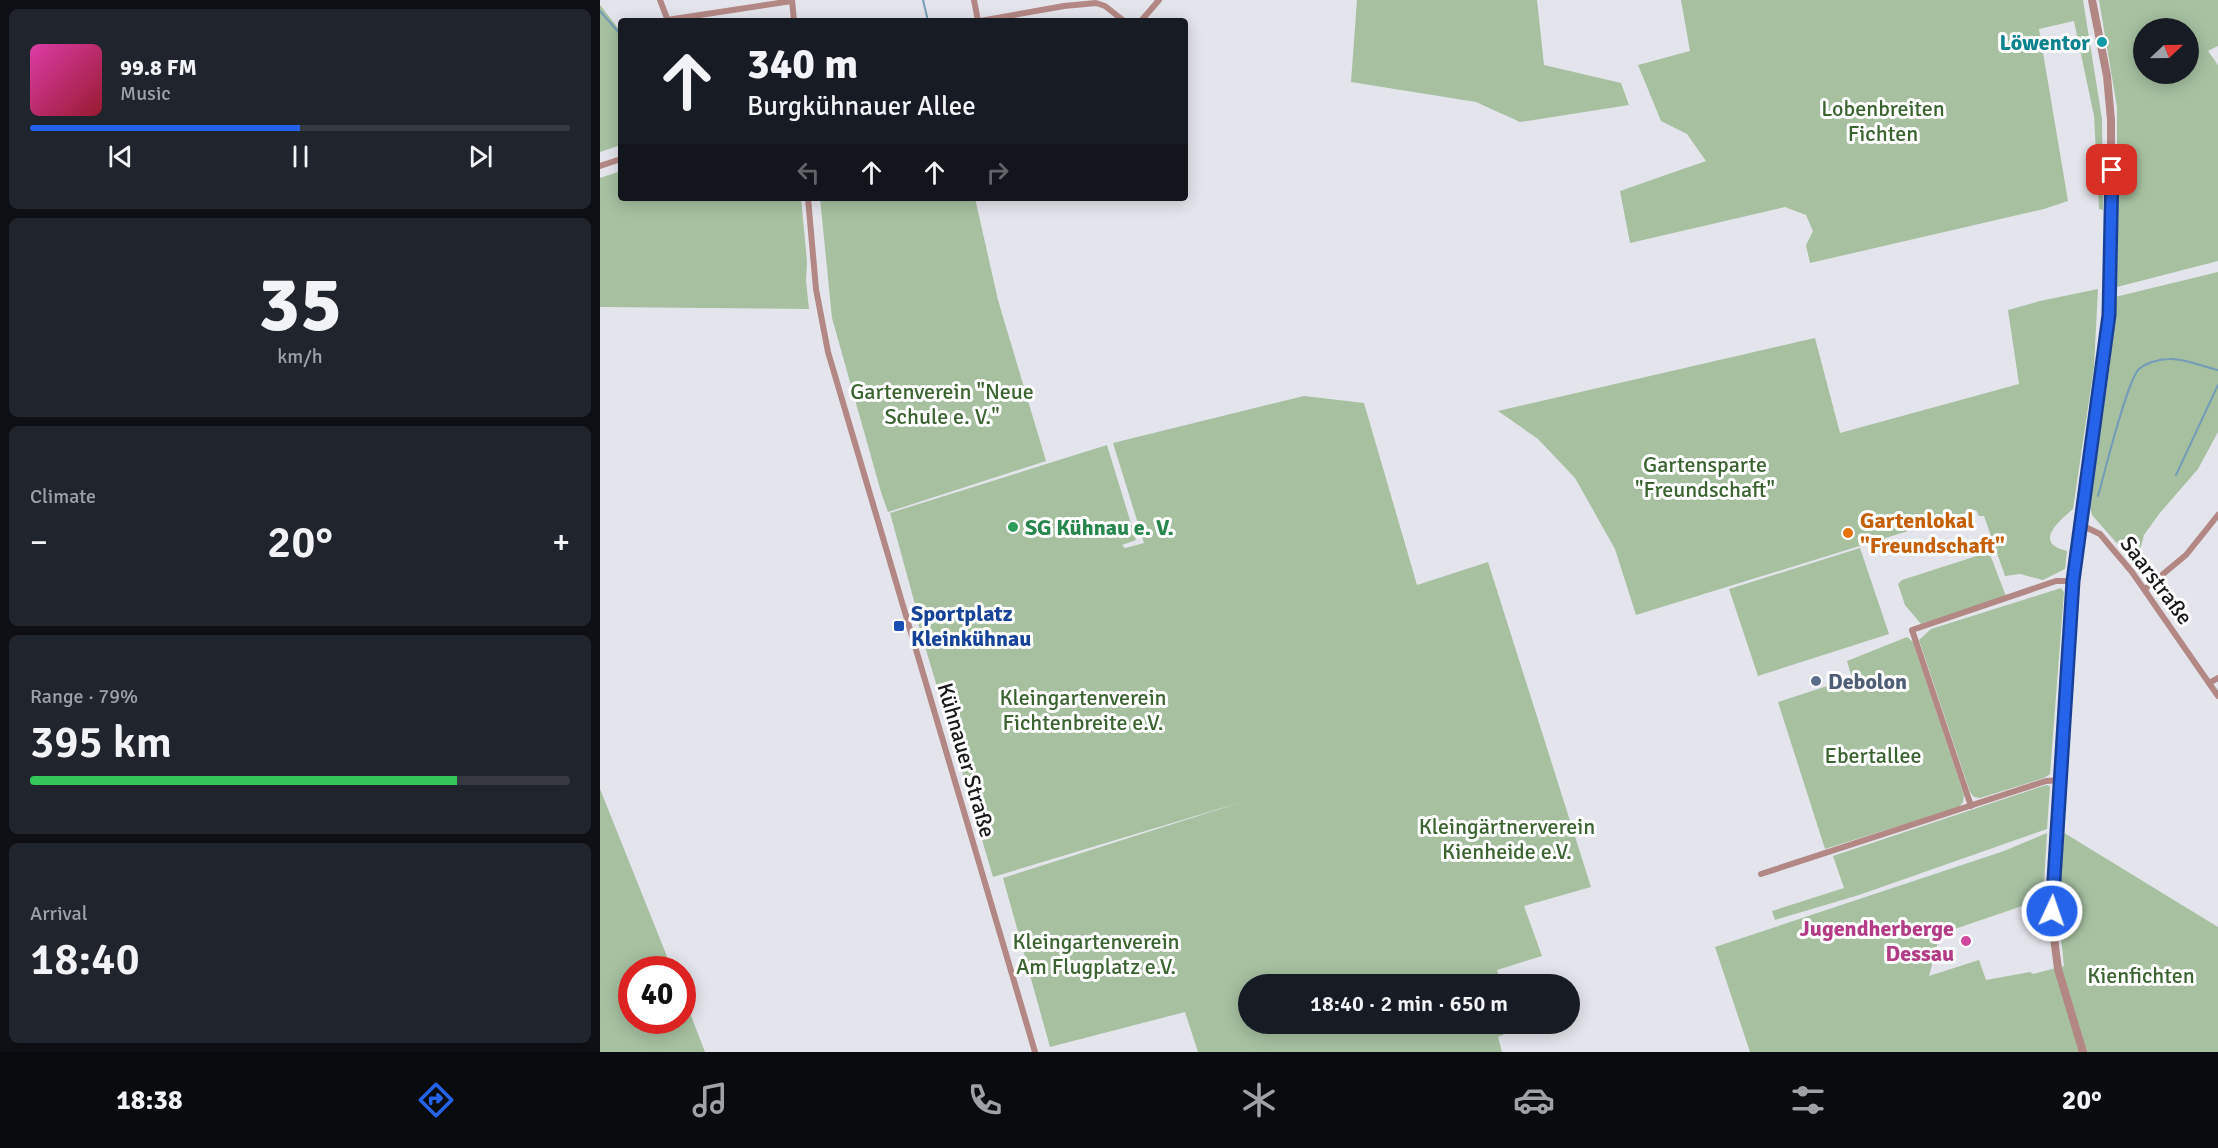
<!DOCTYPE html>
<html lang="en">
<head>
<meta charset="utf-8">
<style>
	body { margin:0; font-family:Signika,sans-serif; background:#20242c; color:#f1f3f6; height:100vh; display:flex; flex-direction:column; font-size:22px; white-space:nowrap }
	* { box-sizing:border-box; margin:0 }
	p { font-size:20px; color:#9ea1a6 }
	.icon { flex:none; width:33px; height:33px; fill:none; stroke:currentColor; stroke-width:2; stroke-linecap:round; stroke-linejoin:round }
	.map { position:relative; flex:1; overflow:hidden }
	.sheet { display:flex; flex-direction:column; gap:9px; padding:9px; background:#0d0f14; width:600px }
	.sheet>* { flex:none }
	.guide { position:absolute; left:18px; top:18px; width:570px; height:183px; border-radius:6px; box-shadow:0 3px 15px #0003; background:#171b24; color:#f1f3f6; overflow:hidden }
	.needle { width:39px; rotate:68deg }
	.fabs { position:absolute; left:1533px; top:18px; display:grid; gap:12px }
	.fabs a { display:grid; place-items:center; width:66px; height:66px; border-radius:50%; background:#171b24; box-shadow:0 3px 15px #0003; font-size:30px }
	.speed { position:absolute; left:18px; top:956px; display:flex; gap:12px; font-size:30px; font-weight:700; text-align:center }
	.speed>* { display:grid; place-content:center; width:78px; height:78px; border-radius:50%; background:#171b24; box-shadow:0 3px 15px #0003; line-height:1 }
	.speed .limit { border:9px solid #d22; background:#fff; color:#111 }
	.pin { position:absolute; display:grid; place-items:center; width:51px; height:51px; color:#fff; margin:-26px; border-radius:12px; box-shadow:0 3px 9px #0006 }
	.me { position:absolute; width:66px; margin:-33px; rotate:3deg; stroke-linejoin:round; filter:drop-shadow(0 0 4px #0008) }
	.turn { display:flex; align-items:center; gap:21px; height:126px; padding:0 30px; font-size:27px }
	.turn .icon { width:78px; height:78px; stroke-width:2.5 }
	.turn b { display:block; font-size:42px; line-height:51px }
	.lanes { display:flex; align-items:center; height:57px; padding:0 30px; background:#0003; justify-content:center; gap:30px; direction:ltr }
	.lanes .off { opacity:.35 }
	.big { font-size:45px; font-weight:600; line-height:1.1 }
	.sheet .tile { flex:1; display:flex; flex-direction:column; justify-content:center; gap:9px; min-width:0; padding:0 21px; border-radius:9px; background:#20242c }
	.sheet .dial { align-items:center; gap:0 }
	.dial b { font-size:78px; line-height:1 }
	.song { display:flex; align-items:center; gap:18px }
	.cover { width:72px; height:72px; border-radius:9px; background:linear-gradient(135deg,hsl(320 70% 55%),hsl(350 70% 35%)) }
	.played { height:6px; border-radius:3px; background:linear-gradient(90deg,#2563eb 50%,#363941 50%) }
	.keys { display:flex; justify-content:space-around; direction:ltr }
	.heat { display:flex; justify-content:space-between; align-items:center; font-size:33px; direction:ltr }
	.charge { height:9px; border-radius:4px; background:linear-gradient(90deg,#34c759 79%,#363941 0) }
	.trip { position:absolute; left:638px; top:974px; width:342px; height:60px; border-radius:30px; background:#171b24; box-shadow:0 3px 15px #0003; font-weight:600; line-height:60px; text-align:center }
	.menu { display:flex; height:96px; justify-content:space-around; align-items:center; background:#090b0e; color:#9ea1a6 }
	.menu .icon { width:42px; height:42px }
	.menu .active { color:#2563eb }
	.menu b { font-size:27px; color:#f1f3f6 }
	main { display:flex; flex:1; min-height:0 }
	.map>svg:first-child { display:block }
</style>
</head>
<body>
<main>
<section class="sheet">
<div class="tile">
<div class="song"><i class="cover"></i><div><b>99.8 FM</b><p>Music</p></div></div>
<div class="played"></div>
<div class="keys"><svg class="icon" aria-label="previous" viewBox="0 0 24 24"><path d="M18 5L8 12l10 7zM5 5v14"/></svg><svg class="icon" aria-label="pause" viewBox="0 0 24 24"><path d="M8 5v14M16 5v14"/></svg><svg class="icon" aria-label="next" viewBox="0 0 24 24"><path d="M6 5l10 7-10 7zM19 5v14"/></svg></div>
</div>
<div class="tile dial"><b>35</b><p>km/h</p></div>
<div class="tile"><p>Climate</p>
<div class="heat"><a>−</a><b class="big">20°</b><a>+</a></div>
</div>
<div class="tile"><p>Range · 79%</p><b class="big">395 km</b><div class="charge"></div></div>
<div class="tile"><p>Arrival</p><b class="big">18:40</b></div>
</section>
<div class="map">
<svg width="1618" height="1052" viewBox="0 0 1618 1052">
	<rect width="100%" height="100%" fill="#e4e5ec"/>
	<!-- green -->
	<g fill="#a6c0a0" fill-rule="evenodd">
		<polygon points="757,0 937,0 944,65 1021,83 1029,105 920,122 876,102 751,82"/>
		<polygon points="1081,0 1483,0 1502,119 1503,210 1499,209 1494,116 1474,21 1439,29 1468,201 1444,209 1210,263 1206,245 1213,231 1206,215 1185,207 1030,243 1020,191 1106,161 1087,134 1061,121 1038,65 1090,51"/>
		<path d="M1499,0H1618V46L1608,51L1618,65V261L1517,287V107ZM1544,28H1588V74H1544Z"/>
		<polygon points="0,5 21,32 21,145 0,152"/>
		<polygon points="21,171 21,198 201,198 207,261 206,281 209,309 0,307 0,178"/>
		<polygon points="220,198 375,198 398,300 446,461 288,512 281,492 232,318"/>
		<polygon points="1618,272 1618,432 1598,469 1559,514 1544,535 1536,565 1492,515 1490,507 1510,363 1515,297"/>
		<path d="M1498,289L1494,367L1473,509C1458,522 1433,543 1467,551L1465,569L1443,580L1420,574L1405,576L1384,516H1379L1376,510L1036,615L1015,549L975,478L938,439L898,411L1215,338L1240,433L1419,384L1408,310L1440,301Z"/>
		<polygon points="704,396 764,403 817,585 888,562 991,887 924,906 942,956 897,970 901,984 648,984 648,1023 914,1023 916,1029 898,1037 902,1052 598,1052 585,1012 450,1047 403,878 642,802 393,877 314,609 316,608 290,513 507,445 536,540 522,545 525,548 544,543 513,443"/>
		<polygon points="1260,548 1289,634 1158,676 1129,589"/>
		<polygon points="1389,552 1406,596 1321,624 1305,605 1298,584 1302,580"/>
		<polygon points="1461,588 1464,592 1450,774 1444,778 1380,798 1374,797 1370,792 1319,640 1331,629"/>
		<polygon points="1307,637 1313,642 1364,795 1363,802 1359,807 1225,849 1178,702 1252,678 1247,661"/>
		<polygon points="1446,785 1450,786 1447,829 1259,895 1175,920 1172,911 1244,888 1233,856"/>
		<polygon points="0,789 72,969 32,969 32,1020 82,1020 83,995 105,1052 0,1052"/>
		<polygon points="1461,831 1618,927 1618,1052 1150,1052 1115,947 1404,851 1447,833 1443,899 1340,934 1329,976 1379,960 1386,980 1430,972 1433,974 1464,966 1459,919"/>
	</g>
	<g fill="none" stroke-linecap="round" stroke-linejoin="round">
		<!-- stream -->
		<g stroke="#739db8" stroke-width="2">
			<polyline points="323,0 328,21"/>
			<polyline points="0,11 21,35"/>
			<polyline points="1576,475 1618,385"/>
			<path d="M1498,496C1504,475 1527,380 1539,369C1546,363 1559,359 1569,359C1586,358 1602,367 1618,370"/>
		</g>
		<!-- minor -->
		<g stroke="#b38783" stroke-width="6">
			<polyline points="60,0 68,21"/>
			<polyline points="192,0 194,21"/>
			<polyline points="374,0 378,21"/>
			<polyline points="67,20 192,1"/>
			<polyline points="380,21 464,6 496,3 505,6 524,21"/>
			<polyline points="541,21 559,0"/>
			<polyline points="0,166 21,159"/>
			<polyline points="208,198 216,289 228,352 435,1052"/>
			<polyline points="1479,524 1500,534 1532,572 1618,696"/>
			<polyline points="1545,589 1586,555 1618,515"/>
			<polyline points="1609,683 1618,678"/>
			<polyline points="1371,806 1312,630 1456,581 1473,581"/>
			<polyline points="1161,874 1446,781 1460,780"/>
		</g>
		<!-- tertiary -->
		<polyline stroke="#b38783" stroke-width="8" points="1483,1052 1458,969 1452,922 1473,581 1503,367 1511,284 1511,120 1507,76 1492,0"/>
	</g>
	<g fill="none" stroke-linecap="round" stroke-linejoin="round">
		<!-- route casing -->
		<g stroke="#184099" stroke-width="15">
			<polyline id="route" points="1452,911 1473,581 1509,315 1512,170"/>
		</g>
		<!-- route -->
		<use href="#route" stroke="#2563eb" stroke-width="10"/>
	</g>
	<!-- markers -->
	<circle fill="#0f9aa8" stroke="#fff" stroke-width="2" cx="1502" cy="42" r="6"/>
	<circle fill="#2e9e5b" stroke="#fff" stroke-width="2" cx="413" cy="527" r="6"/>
	<circle fill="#e8710a" stroke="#fff" stroke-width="2" cx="1248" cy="533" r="6"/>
	<rect fill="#1a4fb4" stroke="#fff" stroke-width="2" x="293" y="620" width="12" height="12" rx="3"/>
	<circle fill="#5c6f8a" stroke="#fff" stroke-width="2" cx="1216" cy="681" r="6"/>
	<circle fill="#d1479c" stroke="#fff" stroke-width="2" cx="1366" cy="941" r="6"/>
	<g text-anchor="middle" stroke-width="6" stroke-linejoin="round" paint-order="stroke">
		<!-- culture labels -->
		<g font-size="22" font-weight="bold" fill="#0d838f" stroke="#fff" text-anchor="end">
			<text x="1490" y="50">Löwentor</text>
		</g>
		<!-- park labels -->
		<g font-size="22" fill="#3a632f" stroke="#fff">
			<text x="1283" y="116">Lobenbreiten<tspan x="1283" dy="25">Fichten</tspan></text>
			<text x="342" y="399">Gartenverein "Neue<tspan x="342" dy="25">Schule e. V."</tspan></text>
			<text x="1105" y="472">Gartensparte<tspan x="1105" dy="25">"Freundschaft"</tspan></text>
			<text x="483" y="705">Kleingartenverein<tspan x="483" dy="25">Fichtenbreite e.V.</tspan></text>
			<text x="1273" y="763">Ebertallee</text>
			<text x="907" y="834">Kleingärtnerverein<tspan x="907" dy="25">Kienheide e.V.</tspan></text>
			<text x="496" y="949">Kleingartenverein<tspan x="496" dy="25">Am Flugplatz e.V.</tspan></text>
			<text x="1541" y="983">Kienfichten</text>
		</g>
		<!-- food labels -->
		<g font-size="22" font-weight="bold" fill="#c56008" stroke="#fff" text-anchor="start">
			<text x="1260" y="528">Gartenlokal<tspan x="1260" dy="25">"Freundschaft"</tspan></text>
		</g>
		<!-- leisure labels -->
		<g font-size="22" font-weight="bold" fill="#27864d" stroke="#fff" text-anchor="start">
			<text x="425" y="535">SG Kühnau e. V.</text>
		</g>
		<!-- street labels -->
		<g font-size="22" fill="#18181b" stroke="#fff">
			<text transform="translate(1557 580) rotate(53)" y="8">Saarstraße</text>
			<text transform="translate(367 760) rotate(74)" y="8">Kühnauer Straße</text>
		</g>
		<!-- transit labels -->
		<g font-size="22" font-weight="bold" fill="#164399" stroke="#fff" text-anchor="start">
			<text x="311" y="621">Sportplatz<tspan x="311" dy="25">Kleinkühnau</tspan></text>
		</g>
		<!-- service labels -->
		<g font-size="22" font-weight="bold" fill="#4e5e75" stroke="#fff" text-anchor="start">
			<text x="1228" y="689">Debolon</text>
		</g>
		<!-- hotel labels -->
		<g font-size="22" font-weight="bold" fill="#b23c85" stroke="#fff" text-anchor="end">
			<text x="1354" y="936">Jugendherberge<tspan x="1354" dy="25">Dessau</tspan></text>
		</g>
	</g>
</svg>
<div class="fabs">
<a><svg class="needle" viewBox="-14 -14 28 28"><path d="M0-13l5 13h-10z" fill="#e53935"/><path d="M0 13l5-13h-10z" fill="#9ea1a6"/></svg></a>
</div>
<div class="speed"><div class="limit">40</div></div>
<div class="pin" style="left:1512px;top:170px;background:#d93025"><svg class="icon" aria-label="arrive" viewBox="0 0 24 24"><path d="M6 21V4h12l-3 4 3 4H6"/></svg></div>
<svg class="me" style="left:1452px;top:911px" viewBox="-20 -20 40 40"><circle r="17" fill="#2563eb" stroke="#fff" stroke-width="3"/><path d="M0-11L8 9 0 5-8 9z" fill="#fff"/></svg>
<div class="trip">18:40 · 2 min · 650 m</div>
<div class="guide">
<div class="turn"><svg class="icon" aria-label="ahead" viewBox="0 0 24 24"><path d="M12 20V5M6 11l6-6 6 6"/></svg><div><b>340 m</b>Burgkühnauer Allee</div></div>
<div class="lanes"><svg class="icon off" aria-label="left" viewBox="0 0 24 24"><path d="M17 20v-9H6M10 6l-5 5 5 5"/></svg><svg class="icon" aria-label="ahead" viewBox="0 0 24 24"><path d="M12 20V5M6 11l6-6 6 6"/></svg><svg class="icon" aria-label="ahead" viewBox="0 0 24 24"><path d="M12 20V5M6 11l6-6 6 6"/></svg><svg class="icon off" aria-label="right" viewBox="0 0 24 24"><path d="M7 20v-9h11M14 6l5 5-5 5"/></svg></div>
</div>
</div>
</main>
<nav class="menu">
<b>18:38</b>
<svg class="icon active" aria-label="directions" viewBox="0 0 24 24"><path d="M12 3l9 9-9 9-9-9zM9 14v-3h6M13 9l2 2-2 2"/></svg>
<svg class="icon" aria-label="music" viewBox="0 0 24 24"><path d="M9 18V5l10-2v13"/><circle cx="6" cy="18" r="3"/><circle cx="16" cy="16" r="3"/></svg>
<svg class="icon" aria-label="phone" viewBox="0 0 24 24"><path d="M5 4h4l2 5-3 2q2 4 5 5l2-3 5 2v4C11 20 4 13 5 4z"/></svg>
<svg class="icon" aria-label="climate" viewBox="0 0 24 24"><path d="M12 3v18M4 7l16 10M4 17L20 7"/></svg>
<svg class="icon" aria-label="car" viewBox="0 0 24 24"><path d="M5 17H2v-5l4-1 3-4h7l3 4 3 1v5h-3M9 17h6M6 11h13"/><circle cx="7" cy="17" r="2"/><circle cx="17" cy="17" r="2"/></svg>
<svg class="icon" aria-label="filters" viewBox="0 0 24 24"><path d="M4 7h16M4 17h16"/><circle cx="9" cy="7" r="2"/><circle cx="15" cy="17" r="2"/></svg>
<b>20°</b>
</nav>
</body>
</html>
